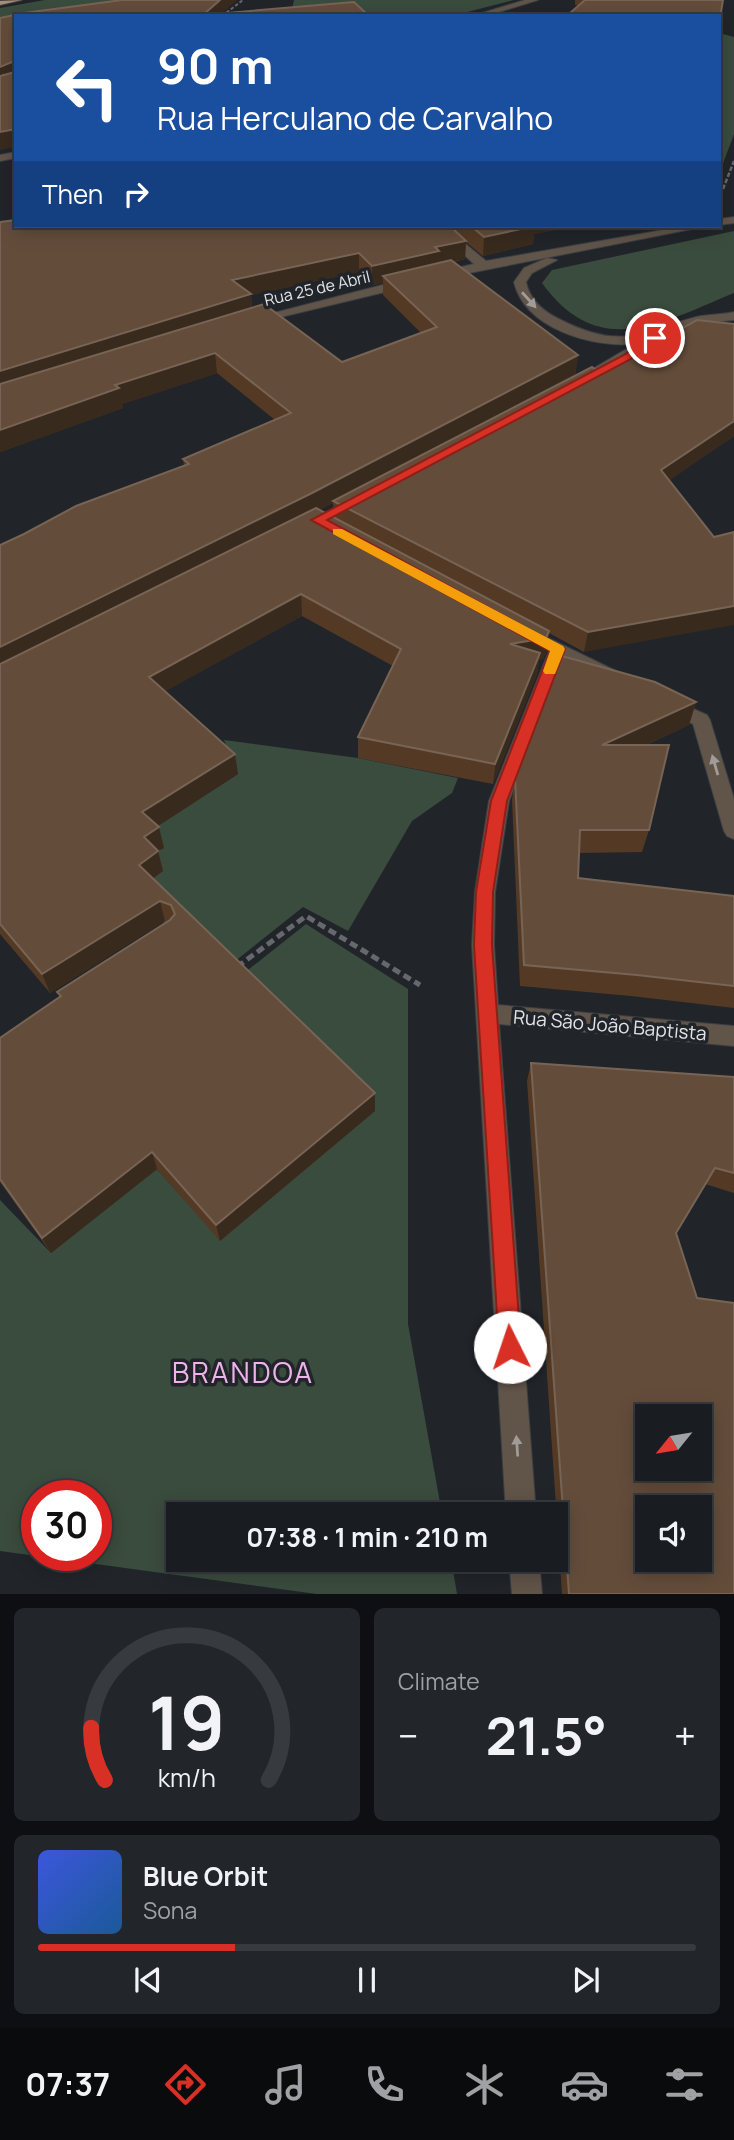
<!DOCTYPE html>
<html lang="en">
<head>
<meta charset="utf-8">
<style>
	body { margin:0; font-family:Manrope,sans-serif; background:#222529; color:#f1f3f6; height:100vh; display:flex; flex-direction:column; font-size:26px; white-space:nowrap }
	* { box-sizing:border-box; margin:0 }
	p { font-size:23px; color:#9fa1a5 }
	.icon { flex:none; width:38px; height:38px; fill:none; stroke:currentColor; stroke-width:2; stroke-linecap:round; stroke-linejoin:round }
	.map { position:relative; height:1594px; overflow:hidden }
	.details { display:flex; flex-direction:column; gap:14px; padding:14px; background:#0e0f12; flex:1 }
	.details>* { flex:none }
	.top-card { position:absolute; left:14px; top:14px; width:707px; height:214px; border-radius:0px; box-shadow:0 4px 18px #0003,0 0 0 2px #373a3e; background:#1a4fa0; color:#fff; overflow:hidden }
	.needle { width:46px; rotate:240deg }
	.controls { position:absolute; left:635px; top:1404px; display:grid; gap:14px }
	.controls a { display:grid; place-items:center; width:77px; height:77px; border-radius:0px; background:#191c20; box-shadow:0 4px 18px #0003,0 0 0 2px #373a3e; font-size:35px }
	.speed { position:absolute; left:21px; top:1480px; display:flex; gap:14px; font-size:35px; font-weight:700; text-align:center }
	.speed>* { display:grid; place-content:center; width:91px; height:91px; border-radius:50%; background:#191c20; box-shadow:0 4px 18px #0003,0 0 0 2px #373a3e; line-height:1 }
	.speed .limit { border:10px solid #d22; background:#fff; color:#111 }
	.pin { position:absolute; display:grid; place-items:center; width:60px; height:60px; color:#fff; margin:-30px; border:4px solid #fff; border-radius:50%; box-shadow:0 2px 7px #0007 }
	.me { position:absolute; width:77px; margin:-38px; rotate:356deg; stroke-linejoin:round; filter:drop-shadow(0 0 5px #0008) }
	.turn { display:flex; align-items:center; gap:24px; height:147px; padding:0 28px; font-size:32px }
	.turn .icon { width:91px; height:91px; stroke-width:2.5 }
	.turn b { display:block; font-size:49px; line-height:60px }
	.then { display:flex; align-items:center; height:66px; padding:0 28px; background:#0003; gap:14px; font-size:26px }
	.big { font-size:52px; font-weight:700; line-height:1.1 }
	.details .tile { flex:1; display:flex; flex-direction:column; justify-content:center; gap:10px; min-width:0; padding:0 24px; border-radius:10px; background:#222529 }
	.details .dial { align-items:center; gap:0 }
	.dial svg { height:182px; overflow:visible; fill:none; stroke:#373a3e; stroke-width:7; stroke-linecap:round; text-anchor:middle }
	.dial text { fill:#f1f3f6; stroke:none }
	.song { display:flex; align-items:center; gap:21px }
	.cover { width:84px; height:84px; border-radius:10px; background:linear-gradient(135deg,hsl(230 70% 55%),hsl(210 70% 35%)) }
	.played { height:7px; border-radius:4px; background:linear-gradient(90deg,#d93025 30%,#373a3e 30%) }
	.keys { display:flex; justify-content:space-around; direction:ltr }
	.heat { display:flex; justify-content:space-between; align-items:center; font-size:38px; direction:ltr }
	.details .tiles { flex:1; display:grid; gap:14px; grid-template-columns:1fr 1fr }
	.tile:last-child { grid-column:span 2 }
	.trip { position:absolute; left:166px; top:1502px; width:402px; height:70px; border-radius:0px; background:#191c20; box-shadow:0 4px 18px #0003,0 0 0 2px #373a3e; font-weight:700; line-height:70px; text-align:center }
	.menu { display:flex; height:112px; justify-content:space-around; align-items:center; background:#0a0b0d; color:#9fa1a5 }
	.menu .icon { width:49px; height:49px }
	.menu .active { color:#d93025 }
	.menu b { font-size:32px; color:#f1f3f6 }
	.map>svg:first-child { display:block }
</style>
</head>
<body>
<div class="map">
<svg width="734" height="1594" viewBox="0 0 734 1594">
	<rect width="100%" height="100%" fill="#21252a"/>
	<!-- green -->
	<g fill="#3a4c3e" fill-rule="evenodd">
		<polygon points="45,0 118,0 0,21 0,8"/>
		<polygon points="294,0 514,0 456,15 441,13 423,16 291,13"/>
		<polygon points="719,33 734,37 734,134 719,174"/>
		<path d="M734,231V293C663,322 599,362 542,283L552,270Z"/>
		<polygon points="224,740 358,758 458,778 452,793 412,821 348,931 303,907 229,966 191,930 162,922 134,892 147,833 238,774"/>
		<path d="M306,924L408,989V1324L442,1514H178V1559H451L457,1594H317L0,1551V1200L51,1253L157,1169L220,1240L239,977ZM37,1496H96V1556H37Z"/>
	</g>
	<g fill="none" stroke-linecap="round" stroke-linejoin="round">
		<!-- minor casing -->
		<g stroke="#3c4045" stroke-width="2">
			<g id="minor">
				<polygon points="525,0 538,0 486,16 472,16"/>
				<polygon points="16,152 16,158 0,161 0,155"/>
				<polygon points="734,217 734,223 719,225 719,219"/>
				<polygon points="433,226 444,226 486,261 686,226 707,226 439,279 435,277 435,273 474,264"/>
				<path d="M547,258L557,260L532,273L526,282C530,301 544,312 561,320C621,350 638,333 696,317C709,314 721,315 734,312V320L703,323L661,338L582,387H572V381L635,344C593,348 525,329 514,282L524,268Z"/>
				<polygon points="406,279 412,283 410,286 252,324 246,320"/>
				<polygon points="546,637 616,671 619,675 610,681 604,679 563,659 509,801 495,892 494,945 498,1005 734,1026 734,1046 499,1024 536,1514 506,1514 472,945 475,892 489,801 549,651 537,643"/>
				<polygon points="669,698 707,715 710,720 734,799 734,839 727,836 724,831 693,724 663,708 660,704 663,700"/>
				<polygon points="509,1559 539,1559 542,1594 512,1594"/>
			</g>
		</g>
		<!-- trunk casing -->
		<g stroke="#3c4045" stroke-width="2">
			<polygon id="trunk" points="22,0 0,5 0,1"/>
		</g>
		<!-- path-far2 -->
		<polyline stroke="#65696e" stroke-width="2" stroke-dasharray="3.5 2" stroke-linecap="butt" points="222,16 243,0"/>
		<!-- path-far1 -->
		<polyline stroke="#65696e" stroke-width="2.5" stroke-dasharray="4.5 2" stroke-linecap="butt" points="723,189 734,161"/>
		<!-- path -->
		<polyline stroke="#65696e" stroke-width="5" stroke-dasharray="8 4.5" stroke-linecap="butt" points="237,967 306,916 420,985"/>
		<!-- minor -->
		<use href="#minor" fill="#615449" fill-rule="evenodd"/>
		<!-- trunk -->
		<use href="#trunk" fill="#a98c73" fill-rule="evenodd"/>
	</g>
	<!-- wall -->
	<g fill="#543a25" fill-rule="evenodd">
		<polygon points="575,0 724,0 722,2 719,16 570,16 570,13 579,5 575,5"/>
		<path d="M0,222L16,226H575L534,234L533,244L483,256L466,242L465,259L454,262L578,355L575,375L477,427L600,373L734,324V436L669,480L584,652L549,633L546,652L543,659L539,660L537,674L493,784L358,758V737L393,666L302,616L165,691L238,774L158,826L164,848L158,851L163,871L153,878L375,1093V1111L220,1241L157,1169L51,1253L0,1182V1038L60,997L57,992L168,922L165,921L50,993L0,934V545L184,466L183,459L275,420L217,373L122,404L123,408L0,452ZM359,272L372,285L383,283V295L421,333L342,362L252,308L251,295ZM333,503L334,517L320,510Z"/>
		<polygon points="696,702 689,725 646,745 649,830 642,852 579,853 578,878 734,896 734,1008 631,996 520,986 512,800 515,778"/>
		<polygon points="531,1063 734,1077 734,1193 705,1184 676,1234 734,1594 562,1594 527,1081"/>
	</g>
	<!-- shaded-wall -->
	<g fill="#392a1e">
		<polygon points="220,0 237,0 220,16 203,15"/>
		<polygon points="12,62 15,78 0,84 0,67"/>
		<polygon points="16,129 16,147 0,150 0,132"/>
		<polygon points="524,226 575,226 534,234 533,244 483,256 484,237"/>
		<polygon points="466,241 465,259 383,276 383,283 372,285 372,266 435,247"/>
		<polygon points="359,253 359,272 251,295 252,313 0,393 0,371 232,280"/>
		<polygon points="215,353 217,373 122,404 123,408 0,452 0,430 115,385"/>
		<polygon points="578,355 575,375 335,502 333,501 333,503 311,515 0,672 0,647"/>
		<polygon points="734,421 734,436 657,489 661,470"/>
		<polygon points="301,594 302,616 153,698 149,677"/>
		<polygon points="734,606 734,625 584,652 588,632"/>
		<polygon points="549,631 546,652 543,659 539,660 537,674 493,784 510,644"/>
		<polygon points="696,702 689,725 597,767 602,745"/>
		<polygon points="235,754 238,774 147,833 142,812"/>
		<polygon points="159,827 164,848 158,851 163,871 144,885 139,865 144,837"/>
		<polygon points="160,901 165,921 50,993 42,974"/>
		<polygon points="375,1093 375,1111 220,1241 216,1225"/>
		<polygon points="152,1152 157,1169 51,1253 42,1238"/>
	</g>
	<!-- building -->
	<g fill="#634c3a" stroke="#776455" stroke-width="2" fill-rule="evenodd">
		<polygon points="122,0 220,0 203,15 354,2 369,16 16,16 16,129 0,132 0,76 15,72 15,65 12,62 0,67 0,18 24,13"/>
		<polygon points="585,0 723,0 719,24 719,16 594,16 570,13"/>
		<polygon points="16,220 16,226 450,226 466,241 435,247 439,251 372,266 359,253 232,280 251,294 0,371 0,222"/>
		<polygon points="471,226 535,226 484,237"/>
		<polygon points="451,260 578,355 310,494 0,647 0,545 24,534 76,506 189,464 183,459 291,413 215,353 115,385 119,388 0,430 0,384 264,304 342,362 437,327 383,276"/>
		<polygon points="697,320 734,324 734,421 661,470 714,537 734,532 734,606 588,632 333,501 592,367 600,373"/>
		<polygon points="316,508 549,631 546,638 510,644 540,653 495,764 358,737 401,649 301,594 149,677 235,754 142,812 159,827 144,837 158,851 139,865 375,1093 216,1225 152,1152 42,1238 0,1179 0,1038 61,996 57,992 170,920 175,914 171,905 160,901 42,974 0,924 0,664"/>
		<polygon points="562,656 655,682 696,702 602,745 669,745 649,830 580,830 578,878 734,896 734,986 637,975 524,965 515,778"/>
		<path d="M531,1063L734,1077V1173L715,1168L676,1233L697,1298L734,1303V1594H569ZM648,1416H700V1468H648ZM648,1507H700V1559H648Z"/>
	</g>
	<!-- one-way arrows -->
	<defs><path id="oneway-solid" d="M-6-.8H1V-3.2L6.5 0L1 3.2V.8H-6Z" transform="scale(1.75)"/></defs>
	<g fill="#a19c98">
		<use href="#oneway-solid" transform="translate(529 300) rotate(48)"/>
		<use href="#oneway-solid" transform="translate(715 765) rotate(-106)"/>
		<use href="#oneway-solid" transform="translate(517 1446) rotate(-94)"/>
	</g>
	<!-- route -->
	<polygon fill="#d93025" stroke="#8d1f18" stroke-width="2" points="652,336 660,338 631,359 327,520 565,649 507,801 493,892 492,945 521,1347 518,1355 510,1358 502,1355 499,1347 474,945 476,892 491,801 550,651 311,520 624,355"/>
	<!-- slow -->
	<polygon fill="#f59e0b" points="333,529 342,529 563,646 565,649 555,674 545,674 543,671 550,651 333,534"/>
	<g text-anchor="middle" stroke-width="7" stroke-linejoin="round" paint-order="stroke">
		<!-- far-street labels -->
		<g font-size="16" fill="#e1e4e8" stroke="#21252a">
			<text transform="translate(317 288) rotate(-13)" y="6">Rua 25 de Abril</text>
		</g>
		<!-- street labels -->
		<g font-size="19" fill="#e1e4e8" stroke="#21252a">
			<text transform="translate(610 1025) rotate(5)" y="7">Rua São João Baptista</text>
		</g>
		<!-- near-quarter labels -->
		<g font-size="28" letter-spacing="2" fill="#efb3eb" stroke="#21252a">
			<text x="243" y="1383">BRANDOA</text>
		</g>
	</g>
</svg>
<div class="controls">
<a><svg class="needle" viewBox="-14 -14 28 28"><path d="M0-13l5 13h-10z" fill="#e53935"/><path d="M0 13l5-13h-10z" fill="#9fa1a5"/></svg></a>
<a><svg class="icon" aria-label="sound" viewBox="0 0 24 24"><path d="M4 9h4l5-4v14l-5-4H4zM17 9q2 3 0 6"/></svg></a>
</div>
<div class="speed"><div class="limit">30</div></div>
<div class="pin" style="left:655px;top:338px;background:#d93025"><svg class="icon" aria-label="arrive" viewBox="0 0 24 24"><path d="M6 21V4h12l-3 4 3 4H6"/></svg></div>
<svg class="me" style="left:510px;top:1347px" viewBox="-20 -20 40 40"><circle r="19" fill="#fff"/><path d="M0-13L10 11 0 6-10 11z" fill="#d93025"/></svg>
<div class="trip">07:38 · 1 min · 210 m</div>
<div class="top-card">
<div class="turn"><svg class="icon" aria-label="left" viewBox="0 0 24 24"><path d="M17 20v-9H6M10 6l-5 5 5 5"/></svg><div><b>90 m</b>Rua Herculano de Carvalho</div></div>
<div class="then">Then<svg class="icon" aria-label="right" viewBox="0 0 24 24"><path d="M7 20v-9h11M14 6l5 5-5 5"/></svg></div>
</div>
</div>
<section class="details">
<div class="tiles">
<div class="tile dial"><svg viewBox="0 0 100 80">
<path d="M14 69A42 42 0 1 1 86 69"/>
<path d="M14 69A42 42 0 0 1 8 46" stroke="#d93025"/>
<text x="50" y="56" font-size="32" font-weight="700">19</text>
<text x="50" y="72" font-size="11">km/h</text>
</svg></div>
<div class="tile"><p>Climate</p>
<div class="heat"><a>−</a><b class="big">21.5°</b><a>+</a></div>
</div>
<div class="tile">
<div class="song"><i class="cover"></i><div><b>Blue Orbit</b><p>Sona</p></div></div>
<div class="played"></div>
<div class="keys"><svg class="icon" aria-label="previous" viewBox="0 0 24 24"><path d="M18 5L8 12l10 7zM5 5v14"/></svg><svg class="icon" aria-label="pause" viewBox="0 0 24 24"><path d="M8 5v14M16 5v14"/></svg><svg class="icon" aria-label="next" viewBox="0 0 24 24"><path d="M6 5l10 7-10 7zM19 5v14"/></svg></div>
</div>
</div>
</section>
<nav class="menu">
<b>07:37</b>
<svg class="icon active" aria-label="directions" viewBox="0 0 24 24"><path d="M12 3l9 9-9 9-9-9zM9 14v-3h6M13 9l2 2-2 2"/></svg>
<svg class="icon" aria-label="music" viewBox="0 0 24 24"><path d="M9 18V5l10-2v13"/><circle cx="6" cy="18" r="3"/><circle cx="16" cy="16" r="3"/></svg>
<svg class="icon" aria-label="phone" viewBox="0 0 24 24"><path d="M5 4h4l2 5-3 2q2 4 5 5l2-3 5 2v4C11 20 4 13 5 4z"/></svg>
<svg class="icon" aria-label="climate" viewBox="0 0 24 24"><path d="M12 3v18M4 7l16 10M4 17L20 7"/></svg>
<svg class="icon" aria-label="car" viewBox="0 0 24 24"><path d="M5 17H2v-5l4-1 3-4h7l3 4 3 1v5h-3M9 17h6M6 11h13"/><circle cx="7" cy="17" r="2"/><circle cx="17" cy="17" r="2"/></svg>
<svg class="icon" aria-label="filters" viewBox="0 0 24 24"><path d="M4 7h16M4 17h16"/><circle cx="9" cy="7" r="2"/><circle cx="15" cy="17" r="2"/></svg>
</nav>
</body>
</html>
